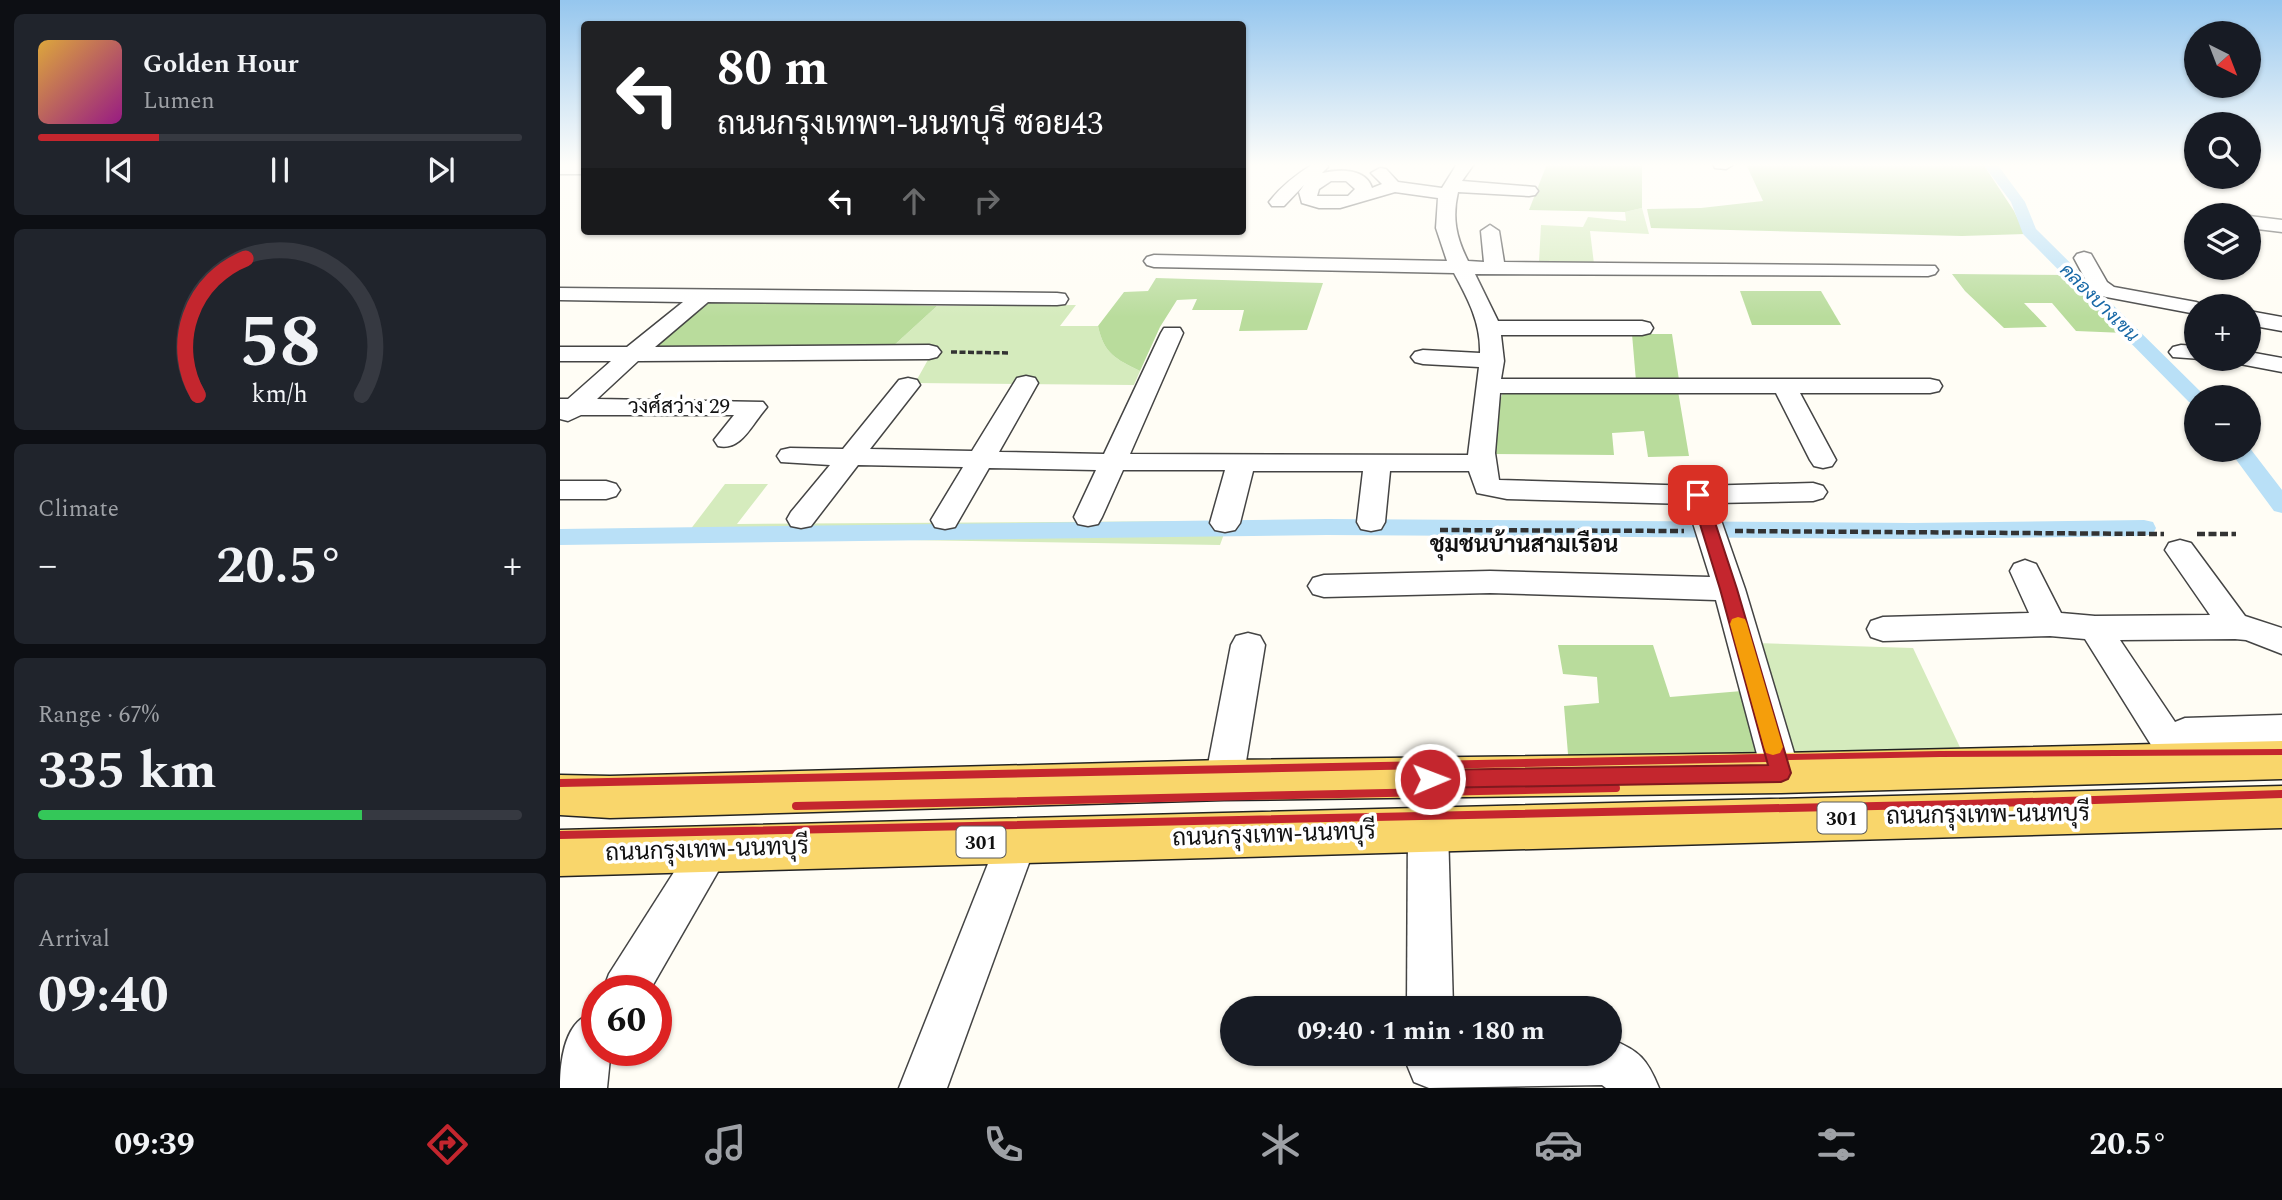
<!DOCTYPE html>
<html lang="en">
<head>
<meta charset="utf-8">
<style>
	body { margin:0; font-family:Spectral,Sarabun,serif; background:#20242c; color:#f1f3f6; height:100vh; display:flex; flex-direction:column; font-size:26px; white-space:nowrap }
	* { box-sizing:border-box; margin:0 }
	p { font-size:23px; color:#9ea1a6 }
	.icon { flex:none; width:38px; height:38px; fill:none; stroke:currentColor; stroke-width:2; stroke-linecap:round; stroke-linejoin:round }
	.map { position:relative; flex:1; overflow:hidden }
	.details { display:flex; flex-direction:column; gap:14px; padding:14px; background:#0d0f14; width:560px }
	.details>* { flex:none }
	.top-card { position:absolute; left:21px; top:21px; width:665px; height:214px; border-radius:7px; box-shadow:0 2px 5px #0004; background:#202124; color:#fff; overflow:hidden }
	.needle { width:46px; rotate:138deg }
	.controls { position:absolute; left:1624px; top:21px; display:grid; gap:14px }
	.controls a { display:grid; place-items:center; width:77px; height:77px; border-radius:50%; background:#171b24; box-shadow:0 2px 5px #0004; font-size:35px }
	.speed { position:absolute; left:21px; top:975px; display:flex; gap:14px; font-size:35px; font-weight:700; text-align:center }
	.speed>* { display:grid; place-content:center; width:91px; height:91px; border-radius:50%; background:#171b24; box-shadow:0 2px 5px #0004; line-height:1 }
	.speed .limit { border:10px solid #d22; background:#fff; color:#111 }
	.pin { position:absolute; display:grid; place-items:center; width:60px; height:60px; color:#fff; margin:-30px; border-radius:14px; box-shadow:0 4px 10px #0006 }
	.me { position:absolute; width:77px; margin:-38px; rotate:89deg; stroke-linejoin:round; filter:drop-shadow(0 0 5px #0008) }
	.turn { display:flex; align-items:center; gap:24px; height:147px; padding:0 21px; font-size:32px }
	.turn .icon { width:91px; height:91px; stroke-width:2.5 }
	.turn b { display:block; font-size:49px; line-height:60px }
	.lanes { display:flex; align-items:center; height:66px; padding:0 21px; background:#0003; justify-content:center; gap:35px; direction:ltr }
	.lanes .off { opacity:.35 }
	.big { font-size:52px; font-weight:700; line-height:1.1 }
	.details .card { flex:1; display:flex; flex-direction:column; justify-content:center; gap:10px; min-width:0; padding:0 24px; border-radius:10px; background:#20242c }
	.details .dial { align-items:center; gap:0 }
	.dial svg { height:182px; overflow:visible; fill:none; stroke:#363941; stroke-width:7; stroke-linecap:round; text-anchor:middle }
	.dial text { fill:#f1f3f6; stroke:none }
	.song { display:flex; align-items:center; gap:21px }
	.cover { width:84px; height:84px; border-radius:10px; background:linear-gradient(135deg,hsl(40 70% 55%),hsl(310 70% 35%)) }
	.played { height:7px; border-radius:4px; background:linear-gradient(90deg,#c4262e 25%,#363941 25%) }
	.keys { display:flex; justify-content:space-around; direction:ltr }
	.heat { display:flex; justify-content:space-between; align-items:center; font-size:38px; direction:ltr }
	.charge { height:10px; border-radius:5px; background:linear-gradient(90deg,#34c759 67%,#363941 0) }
	.trip { position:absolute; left:660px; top:996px; width:402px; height:70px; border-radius:35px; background:#171b24; box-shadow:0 2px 5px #0004; font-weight:700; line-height:70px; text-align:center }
	.tabs { display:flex; height:112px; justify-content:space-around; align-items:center; background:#090b0e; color:#9ea1a6 }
	.tabs .icon { width:49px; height:49px }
	.tabs .on { color:#c4262e }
	.tabs b { font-size:32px; color:#f1f3f6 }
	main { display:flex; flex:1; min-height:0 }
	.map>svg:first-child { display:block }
</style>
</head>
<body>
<main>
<section class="details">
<div class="card">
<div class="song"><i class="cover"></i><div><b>Golden Hour</b><p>Lumen</p></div></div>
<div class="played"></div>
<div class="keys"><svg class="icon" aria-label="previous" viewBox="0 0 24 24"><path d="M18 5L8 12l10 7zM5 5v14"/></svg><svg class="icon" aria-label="pause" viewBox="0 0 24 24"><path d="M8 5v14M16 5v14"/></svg><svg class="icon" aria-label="next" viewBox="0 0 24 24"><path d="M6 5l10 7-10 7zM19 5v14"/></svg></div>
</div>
<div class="card dial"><svg viewBox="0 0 100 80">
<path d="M14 69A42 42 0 1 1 86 69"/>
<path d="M14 69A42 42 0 0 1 35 9" stroke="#c4262e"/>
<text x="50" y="56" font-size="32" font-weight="700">58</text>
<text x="50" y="72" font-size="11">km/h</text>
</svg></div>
<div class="card"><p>Climate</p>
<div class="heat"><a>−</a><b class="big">20.5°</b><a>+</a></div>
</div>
<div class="card"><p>Range · 67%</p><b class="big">335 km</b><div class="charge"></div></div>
<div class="card"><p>Arrival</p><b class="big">09:40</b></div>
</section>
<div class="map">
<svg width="1722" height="1088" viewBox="0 0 1722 1088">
	<rect width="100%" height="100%" fill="#fffdf5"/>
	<!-- green -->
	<g fill="#d5ebbd">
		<polygon points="1082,208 1089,234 1030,231 1034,264 979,262 981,225 1023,227 1028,217 1066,221 1065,212"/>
		<path d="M516,305L500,326H538C544,354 556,359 580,371L574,385L355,383L374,349H330L377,306Z"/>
		<polygon points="165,484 208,484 177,524 651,521 664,534 660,545 287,539 0,543 0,532 130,530"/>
		<polygon points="1195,643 1353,648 1406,760 1226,762"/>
	</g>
	<!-- forest -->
	<g fill="#b9dc9c">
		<polygon points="987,164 1082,164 1082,208 1065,212 969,210"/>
		<polygon points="1186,164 1423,164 1454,211 1465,234 1402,236 1091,228 1087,209 1141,208 1203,201"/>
		<polygon points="1392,274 1510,275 1565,333 1516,331 1492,303 1464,303 1487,327 1444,328 1405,291"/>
		<path d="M596,278L763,283L747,330L679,331L684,310H632L637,299L617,300L600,327L580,371C556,359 544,354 538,326L564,292L588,291Z"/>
		<polygon points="1180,291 1261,291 1281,325 1192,325"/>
		<polygon points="158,299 377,306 330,349 93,348 145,302"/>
		<polygon points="1072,334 1112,334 1119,380 1076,381"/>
		<polygon points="1025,389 1118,391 1129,456 1088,457 1084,431 1052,433 1054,455 932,454 933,422 943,392 1021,394"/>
		<polygon points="998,645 1093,645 1110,697 1182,691 1202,767 1009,766 1004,706 1039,703 1037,677 1003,674"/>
	</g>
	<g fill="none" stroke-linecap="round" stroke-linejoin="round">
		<!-- canal -->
		<g fill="#b9e0f7" fill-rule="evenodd">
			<polygon points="1423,164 1437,164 1465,202 1476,229 1646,397 1636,397 1636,404 1629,402 1463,234 1451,202"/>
			<polygon points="1689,447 1722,490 1722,513 1714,511 1669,450 1689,450"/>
			<polygon points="767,519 1352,523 1584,520 1593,522 1596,528 1593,534 1584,536 1352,539 767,535 0,545 0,529"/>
		</g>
		<!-- minor casing -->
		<g stroke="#444" stroke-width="3">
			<g id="minor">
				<rect x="0" y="164" width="24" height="10"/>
				<path d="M753,164H767L768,167L762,173C779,169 806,168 812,188L822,184L811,173L820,168L826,169L838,182L882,188L897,164H914L902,181L975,187L978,191L975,195L969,196L898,192C892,218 896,237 908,261L924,262L921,231L930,225L939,231L944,262L1375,266L1378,270L1375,274L1368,276L915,274L938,321H1082L1090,323L1093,328L1090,333L1082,335H941L944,361L941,379H1370L1379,381L1382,386L1379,391L1370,393H1240L1276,460L1272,466L1263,468L1254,466L1250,460L1216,393H940L935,453L939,480L1138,486L1253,483L1263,486L1267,492L1263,498L1253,501L1155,503L1185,589L1240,773L1234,784L1221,789L1208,784L1202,773L1156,600L930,593L764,597L753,594L748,586L753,578L764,575L930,571L1150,577L1127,504L947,499L917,493L909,471H830L825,522L821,529L811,531L801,529L797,522L803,471H693L680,523L675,530L665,532L655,530L650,523L665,470H563L542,517L538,524L528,526L518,524L514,517L536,470L429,468L395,527L385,529L375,527L371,520L403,467L298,465L251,526L241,528L231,526L227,519L231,512L270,465L221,462L217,456L221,450L230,448L283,449L339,380L348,378L357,380L360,385L310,449L412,451L457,378L466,376L475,378L478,383L439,452L544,454L601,333L604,328H620L623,333L570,454L908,455L919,367L863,364L855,362L851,357L855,352L863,350L920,353C921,323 908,299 894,273L594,267L587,265L584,261L587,257L594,255L887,261L876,228L878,198L835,192L780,208H759L742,203L739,192L744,185L724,206H712L709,202C721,186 736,175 753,164ZM771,181H786L795,189L788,196H757L759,189Z"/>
				<polygon points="1153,164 1174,164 1166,169 1155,168"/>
				<polygon points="1689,216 1722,220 1722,232 1689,228"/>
				<polygon points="1524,252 1531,254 1547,282 1554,287 1636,302 1646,306 1636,306 1636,314 1541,296 1529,286 1514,258 1517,254"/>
				<path d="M0,288L497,293L505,294L508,299L505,304L497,305L148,302L95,347L369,345L377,347L381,352L377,357L369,359L78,361L37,399L203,402L207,407L203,412C190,428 180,451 158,446L154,440L174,415H21L8,421L0,419V399H8L51,361H0V347H67L123,302L0,300Z"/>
				<polygon points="1689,311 1722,317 1722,331 1689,325"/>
				<polygon points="1621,345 1636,346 1636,359 1641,359 1613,357 1609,352 1613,347"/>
				<polygon points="1689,352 1722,358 1722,372 1680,364 1676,359 1689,359"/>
				<polygon points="0,481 46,481 56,484 60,490 56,496 46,499 0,499"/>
				<path d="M1620,540L1631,543L1685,616L1722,628V654L1686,640L1675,639L1560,640L1615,722L1625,718L1722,715V745L1652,747L1660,761L1654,772C1642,776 1642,773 1631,773C1620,773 1620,776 1608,772L1525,639L1490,636L1323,641L1311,637L1307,629L1311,621L1323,617L1469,613L1450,571L1454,564L1465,560L1476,564L1501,613L1535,616L1650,615L1605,550L1609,543Z"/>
				<polygon points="688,633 700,636 705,645 683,780 677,791 664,796 651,791 645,780 671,645 676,636"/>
				<polygon points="868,811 882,817 888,829 893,1008 847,1008 848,829 854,817"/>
				<polygon points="457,823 471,828 477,841 387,1088 339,1088 437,841 443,828"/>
				<polygon points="151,831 165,836 171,849 90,990 43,990 49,974 137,836"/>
				<path d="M37,1013V1050H55L50,1058L47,1088H0C0,1067 3,1033 21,1019C25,1016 32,1015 37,1013Z"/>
				<path d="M1050,1039C1080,1051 1087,1059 1099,1088H1046L1042,1085L869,1088L854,1082L847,1065L852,1054H1050Z"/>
			</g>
		</g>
		<!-- major casing -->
		<g stroke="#222" stroke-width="3">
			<g id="major">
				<polygon points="1722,741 1722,779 1221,793 664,800 50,818 0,815 0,775 50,776 664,760 1221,753"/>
				<polygon points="1722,786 1722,828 0,876 0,830"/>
			</g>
		</g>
		<!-- path-far1 -->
		<polyline stroke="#333" stroke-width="3.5" stroke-dasharray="6 2.5" stroke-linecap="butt" points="391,352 450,353"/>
		<!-- path -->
		<g stroke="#333" stroke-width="4.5" stroke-dasharray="8 3.5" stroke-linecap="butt">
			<polyline points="880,530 1124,531"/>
			<polyline points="1175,531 1604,534"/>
			<polyline points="1637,534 1676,534"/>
		</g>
		<!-- minor -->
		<use href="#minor" fill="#fff" fill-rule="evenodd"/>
		<!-- major -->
		<use href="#major" fill="#f9d66b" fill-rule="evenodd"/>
		<!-- rail-far1 -->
		<polyline stroke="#c4262e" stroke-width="6" points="1122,759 1380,754 1722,752"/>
		<!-- rail -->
		<g stroke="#c4262e" stroke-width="8">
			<polyline points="0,783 1206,758"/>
			<polyline points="236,806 1056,788"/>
			<polyline points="0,835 1405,804 1722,794"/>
		</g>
	</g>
	<!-- sky -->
	<linearGradient id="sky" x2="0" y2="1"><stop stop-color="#95c6ee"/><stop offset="0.52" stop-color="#fffefa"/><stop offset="1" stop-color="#fffefa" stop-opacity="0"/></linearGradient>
	<rect width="1722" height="317" fill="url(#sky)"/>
	<!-- route -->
	<polygon fill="#c4262e" stroke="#7f191e" stroke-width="2" points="1138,490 1146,495 1177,589 1231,773 1228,779 1221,782 870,788 863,785 860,779 863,773 870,770 1208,765 1160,589 1131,495"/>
	<!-- slow -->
	<polygon fill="#f59e0b" points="1178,617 1185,619 1187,624 1223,747 1220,753 1213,755 1206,753 1204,747 1170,624 1172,619"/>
	<g text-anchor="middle" stroke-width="7" stroke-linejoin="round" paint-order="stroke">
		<!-- far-water labels -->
		<g font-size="19" font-style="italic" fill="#1768a6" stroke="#fff">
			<text transform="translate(1540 302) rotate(45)" y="7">คลองบางเขน</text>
		</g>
		<!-- shield labels -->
		<g fill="#fff" stroke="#585858" stroke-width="2">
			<rect x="1257.5" y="802.5" width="49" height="31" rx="5"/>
			<rect x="396.5" y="826.5" width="49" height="31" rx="5"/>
		</g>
		<g font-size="19" font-weight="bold" fill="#111">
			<text x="1282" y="825">301</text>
			<text x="421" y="849">301</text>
		</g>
		<!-- street labels -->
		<g font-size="21" fill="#111" stroke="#fff">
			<text x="119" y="413">วงศ์สว่าง 29</text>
		</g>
		<!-- neighbourhood labels -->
		<g font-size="23" font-weight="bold" fill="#111" stroke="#fff">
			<text x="964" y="552">ชุมชนบ้านสามเรือน</text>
		</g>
		<!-- near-street labels -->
		<g font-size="24" fill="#111" stroke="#fff">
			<text transform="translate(1428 814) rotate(-1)" y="8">ถนนกรุงเทพ-นนทบุรี</text>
			<text transform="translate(714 834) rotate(-2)" y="8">ถนนกรุงเทพ-นนทบุรี</text>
			<text transform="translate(147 849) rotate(-2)" y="8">ถนนกรุงเทพ-นนทบุรี</text>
		</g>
	</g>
</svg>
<div class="controls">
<a><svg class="needle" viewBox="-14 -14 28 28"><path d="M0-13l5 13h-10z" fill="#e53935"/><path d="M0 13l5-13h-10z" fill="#9ea1a6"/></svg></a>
<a><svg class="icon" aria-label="search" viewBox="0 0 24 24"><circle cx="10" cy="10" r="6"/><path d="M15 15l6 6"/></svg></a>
<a><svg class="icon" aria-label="layers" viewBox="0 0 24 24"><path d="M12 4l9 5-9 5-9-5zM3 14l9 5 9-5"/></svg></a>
<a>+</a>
<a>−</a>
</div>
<div class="speed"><div class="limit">60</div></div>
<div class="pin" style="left:1138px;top:495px;background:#d93025"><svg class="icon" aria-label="arrive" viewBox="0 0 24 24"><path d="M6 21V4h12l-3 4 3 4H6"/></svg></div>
<svg class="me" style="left:870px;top:779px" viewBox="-20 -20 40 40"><circle r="17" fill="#c4262e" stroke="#fff" stroke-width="3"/><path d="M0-11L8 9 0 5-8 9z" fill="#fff"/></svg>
<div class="trip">09:40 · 1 min · 180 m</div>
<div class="top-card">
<div class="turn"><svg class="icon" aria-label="left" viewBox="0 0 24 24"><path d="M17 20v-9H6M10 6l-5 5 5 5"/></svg><div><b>80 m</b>ถนนกรุงเทพฯ-นนทบุรี ซอย43</div></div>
<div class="lanes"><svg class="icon" aria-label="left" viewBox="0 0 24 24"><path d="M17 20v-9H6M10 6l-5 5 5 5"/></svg><svg class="icon off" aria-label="ahead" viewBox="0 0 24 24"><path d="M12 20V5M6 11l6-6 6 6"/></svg><svg class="icon off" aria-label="right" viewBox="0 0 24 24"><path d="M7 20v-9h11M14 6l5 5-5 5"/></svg></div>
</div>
</div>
</main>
<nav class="tabs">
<b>09:39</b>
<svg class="icon on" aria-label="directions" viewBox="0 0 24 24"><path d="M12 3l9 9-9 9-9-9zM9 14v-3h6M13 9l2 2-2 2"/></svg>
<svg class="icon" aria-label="music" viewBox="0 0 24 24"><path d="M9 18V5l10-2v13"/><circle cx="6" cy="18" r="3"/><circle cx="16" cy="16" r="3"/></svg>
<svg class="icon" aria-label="phone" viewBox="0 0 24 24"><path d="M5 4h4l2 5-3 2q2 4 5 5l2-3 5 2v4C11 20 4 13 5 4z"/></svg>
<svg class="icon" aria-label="climate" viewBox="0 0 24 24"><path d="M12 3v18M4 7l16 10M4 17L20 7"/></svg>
<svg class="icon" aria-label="car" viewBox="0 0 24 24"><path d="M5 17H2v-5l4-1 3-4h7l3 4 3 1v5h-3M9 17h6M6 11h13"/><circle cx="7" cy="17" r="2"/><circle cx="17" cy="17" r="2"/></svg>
<svg class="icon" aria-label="filters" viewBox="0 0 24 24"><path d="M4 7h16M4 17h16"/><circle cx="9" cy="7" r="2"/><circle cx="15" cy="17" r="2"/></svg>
<b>20.5°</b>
</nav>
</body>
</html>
